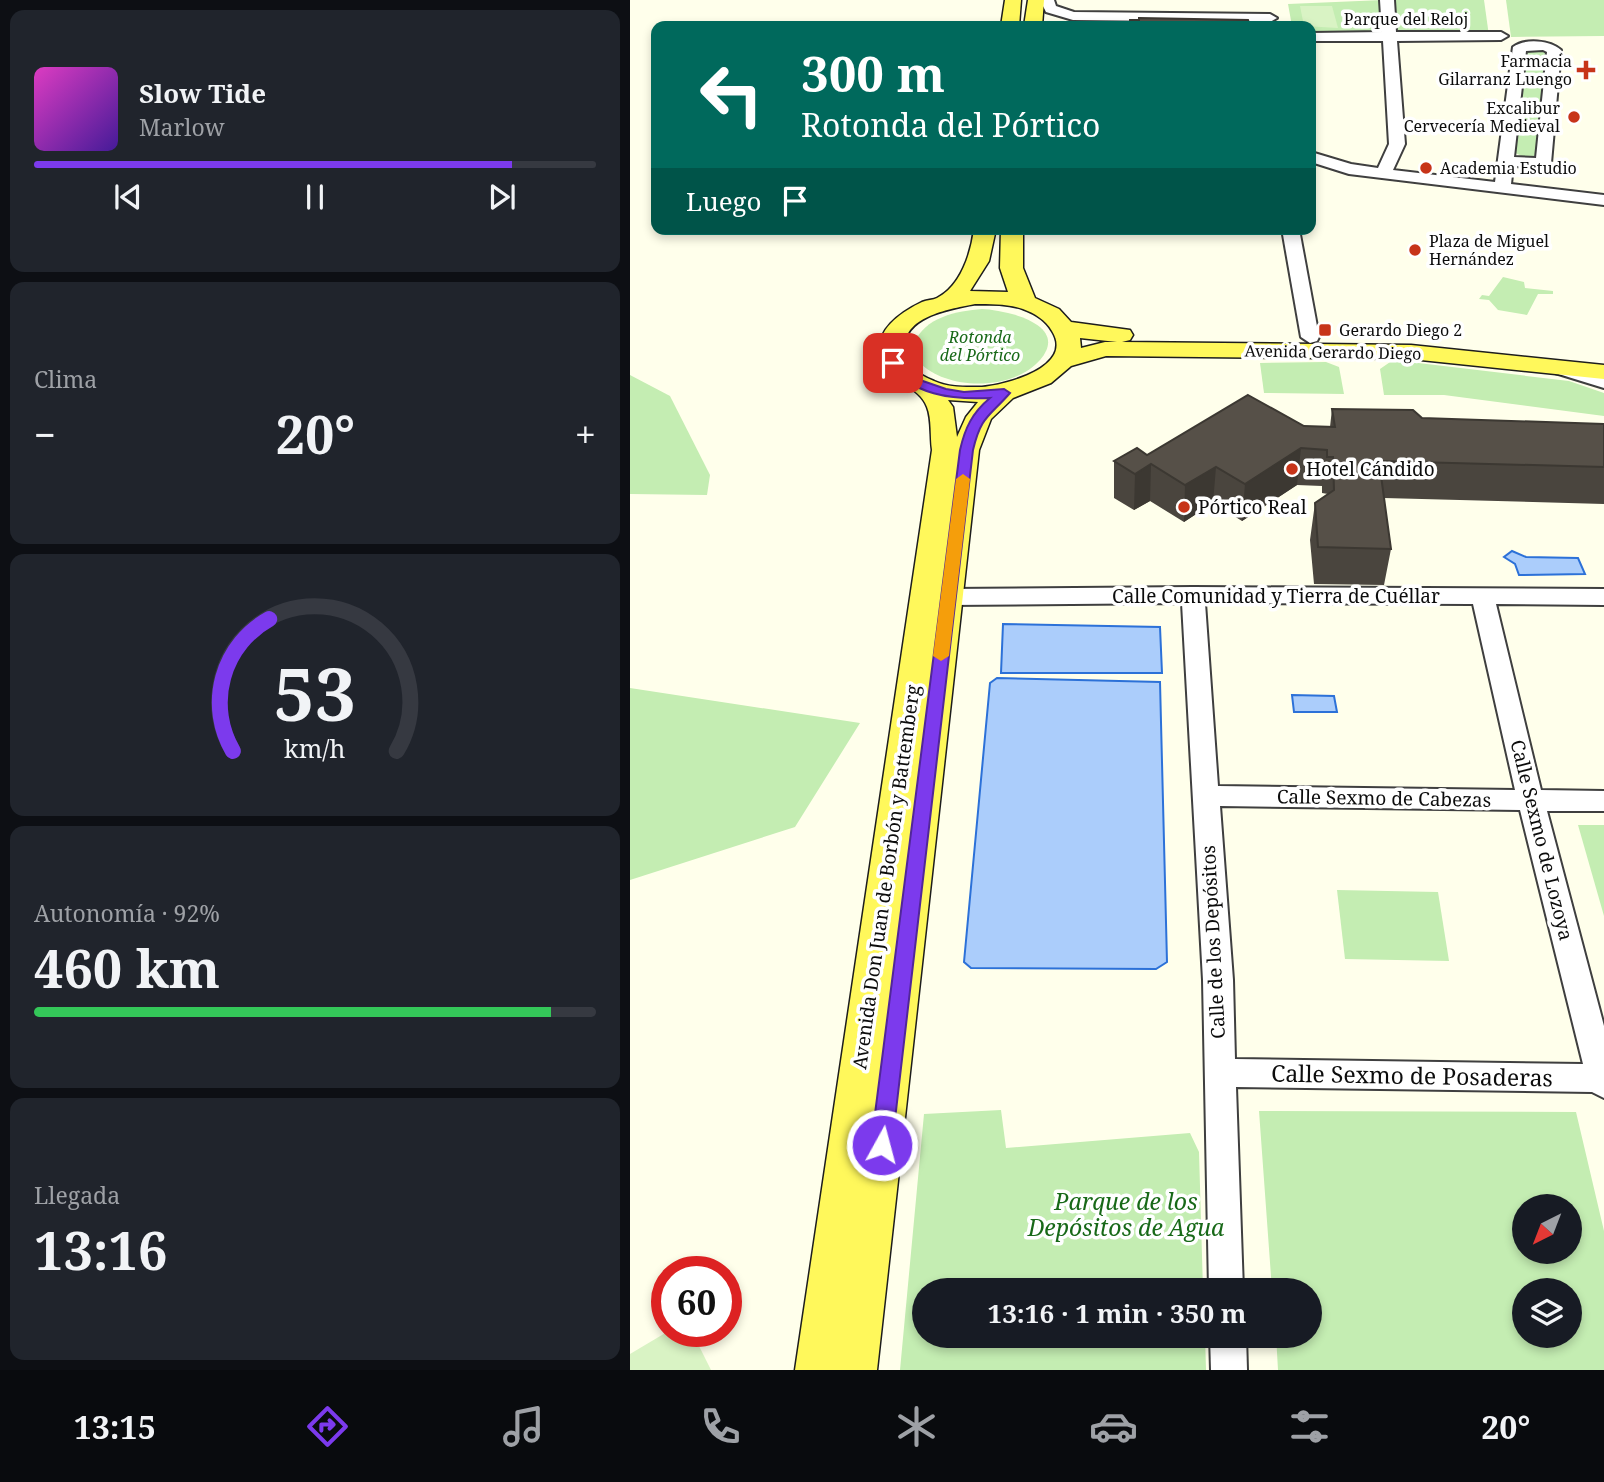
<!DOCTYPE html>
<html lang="es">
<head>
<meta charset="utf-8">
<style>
	body { margin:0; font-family:"Noto Serif",serif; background:#20242c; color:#f1f3f6; height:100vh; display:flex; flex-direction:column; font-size:26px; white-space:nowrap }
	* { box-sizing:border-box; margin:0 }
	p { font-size:23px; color:#9ea1a6 }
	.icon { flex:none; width:38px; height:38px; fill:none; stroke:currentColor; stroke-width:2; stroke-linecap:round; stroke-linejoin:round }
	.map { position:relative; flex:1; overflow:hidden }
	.drawer { display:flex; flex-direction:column; gap:10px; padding:10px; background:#0d0f14; width:630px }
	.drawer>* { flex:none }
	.guide { position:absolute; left:21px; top:21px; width:665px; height:214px; border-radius:14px; box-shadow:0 4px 10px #0003; background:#00695c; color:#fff; overflow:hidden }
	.needle { width:46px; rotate:222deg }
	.tools { position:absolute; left:882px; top:1194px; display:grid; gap:14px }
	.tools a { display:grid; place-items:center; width:70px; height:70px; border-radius:50%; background:#171b24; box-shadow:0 4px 10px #0003; font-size:35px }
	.speed { position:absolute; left:21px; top:1256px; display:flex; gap:14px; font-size:35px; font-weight:700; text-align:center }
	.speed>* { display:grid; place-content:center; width:91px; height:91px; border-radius:50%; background:#171b24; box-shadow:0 4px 10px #0003; line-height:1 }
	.speed .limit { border:10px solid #d22; background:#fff; color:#111 }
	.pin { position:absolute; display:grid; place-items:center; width:60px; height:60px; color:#fff; margin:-30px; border-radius:14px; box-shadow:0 4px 10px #0006 }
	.me { position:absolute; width:77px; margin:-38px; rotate:7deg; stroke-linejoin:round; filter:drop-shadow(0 0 5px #0008) }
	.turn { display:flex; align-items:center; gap:24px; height:147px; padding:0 35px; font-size:32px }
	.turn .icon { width:91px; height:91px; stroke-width:2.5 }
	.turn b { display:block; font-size:49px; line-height:60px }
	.then { display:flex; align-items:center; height:66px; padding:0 35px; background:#0003; gap:14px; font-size:26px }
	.big { font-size:52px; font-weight:700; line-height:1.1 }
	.drawer .widget { flex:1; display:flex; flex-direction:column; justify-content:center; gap:10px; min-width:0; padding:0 24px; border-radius:14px; background:#20242c }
	.drawer .dial { align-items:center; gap:0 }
	.dial svg { height:182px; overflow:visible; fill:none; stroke:#363941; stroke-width:7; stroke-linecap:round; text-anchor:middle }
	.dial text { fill:#f1f3f6; stroke:none }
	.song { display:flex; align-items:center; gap:21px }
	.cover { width:84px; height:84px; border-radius:10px; background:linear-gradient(135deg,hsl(310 70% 55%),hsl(260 70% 35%)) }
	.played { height:7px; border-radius:4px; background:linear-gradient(90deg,#7c3aed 85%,#363941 85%) }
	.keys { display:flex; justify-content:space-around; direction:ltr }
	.heat { display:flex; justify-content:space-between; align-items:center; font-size:38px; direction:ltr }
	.charge { height:10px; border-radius:5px; background:linear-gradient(90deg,#34c759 92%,#363941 0) }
	.trip { position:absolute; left:282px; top:1278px; width:410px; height:70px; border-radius:35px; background:#171b24; box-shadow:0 4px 10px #0003; font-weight:700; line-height:70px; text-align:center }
	.tab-bar { display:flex; height:112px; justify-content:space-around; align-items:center; background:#090b0e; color:#9ea1a6 }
	.tab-bar .icon { width:49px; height:49px }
	.tab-bar .current { color:#7c3aed }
	.tab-bar b { font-size:32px; color:#f1f3f6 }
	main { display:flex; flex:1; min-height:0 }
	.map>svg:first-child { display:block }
</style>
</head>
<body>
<main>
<section class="drawer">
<div class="widget">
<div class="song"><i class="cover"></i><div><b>Slow Tide</b><p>Marlow</p></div></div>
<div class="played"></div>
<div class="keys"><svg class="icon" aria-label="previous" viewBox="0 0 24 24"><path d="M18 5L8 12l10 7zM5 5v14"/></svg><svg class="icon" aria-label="pause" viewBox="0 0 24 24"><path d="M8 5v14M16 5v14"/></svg><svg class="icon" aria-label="next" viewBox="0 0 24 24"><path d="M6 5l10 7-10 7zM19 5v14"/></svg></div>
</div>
<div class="widget"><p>Clima</p>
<div class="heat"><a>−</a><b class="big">20°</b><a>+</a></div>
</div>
<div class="widget dial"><svg viewBox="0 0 100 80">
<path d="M14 69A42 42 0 1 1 86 69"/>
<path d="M14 69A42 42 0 0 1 30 11" stroke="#7c3aed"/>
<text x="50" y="56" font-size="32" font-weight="700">53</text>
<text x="50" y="72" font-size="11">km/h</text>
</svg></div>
<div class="widget"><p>Autonomía · 92%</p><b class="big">460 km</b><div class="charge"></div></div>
<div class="widget"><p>Llegada</p><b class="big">13:16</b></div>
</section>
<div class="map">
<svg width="974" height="1370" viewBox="0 0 974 1370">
	<rect width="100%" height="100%" fill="#ffffeb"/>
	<!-- green -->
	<g fill="#c4edb2" fill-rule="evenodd">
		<polygon points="753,0 760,36 681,37 681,26 662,26 658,4"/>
		<polygon points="763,0 854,0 859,36 765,35"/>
		<polygon points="876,0 974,0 974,36 881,37"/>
		<polygon points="916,49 918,54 906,153 903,157 894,157 883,152 896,51"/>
		<polygon points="873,277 894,282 895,288 923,291 923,294 908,294 897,315 868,310 859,300 849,299 852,295 859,296"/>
		<path d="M352,309C375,310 441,324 410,360C383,391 316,391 289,362L284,344C294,317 327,311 352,309Z"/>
		<polygon points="763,360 939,381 974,393 974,416 814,395 754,395 750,369"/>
		<polygon points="696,362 709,367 714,394 634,393 630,363"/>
		<polygon points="0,375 40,396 80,475 77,495 0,494"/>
		<polygon points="0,688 230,723 165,827 0,880"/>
		<polygon points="948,825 974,825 974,916"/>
		<polygon points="707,890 808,892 819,961 715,959"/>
		<polygon points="371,1110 376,1148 560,1133 569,1152 573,1290 294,1290 294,1335 575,1335 576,1370 270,1370 294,1114"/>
		<path d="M629,1111L946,1112L974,1231V1370H648L646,1335H679V1290H642ZM894,1206H940V1251H894ZM894,1290H940V1335H894Z"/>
	</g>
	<!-- pitch -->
	<g fill="#d9f3c4">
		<polygon points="670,6 702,6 708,28 674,26"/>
		<polygon points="37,1332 62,1332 81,1370 0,1370 0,1354"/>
	</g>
	<!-- water -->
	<g fill="#abcdfb" stroke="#2c71d8" stroke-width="2">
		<polygon points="882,551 896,557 948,558 955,574 889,575 885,564 874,557"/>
		<polygon points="373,624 530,627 532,673 371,673"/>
		<polygon points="367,678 530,682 537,962 526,969 341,968 334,962 360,683"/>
		<polygon points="662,695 704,696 707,712 664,712"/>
	</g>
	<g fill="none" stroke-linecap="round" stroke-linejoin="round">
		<!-- minor casing -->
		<g stroke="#3f3f3f" stroke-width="4">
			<g id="minor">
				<polygon points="410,0 424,0 426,6 444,12 640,14 647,18 640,22 443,20 416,12"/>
				<path d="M750,0H764L766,32H871L878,36L871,40L767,41L775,144L763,170L865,182L883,47C895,38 920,40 931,50L921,163L913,168L883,166L881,184L974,195V205L719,174L681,162V152L721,164L748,168L759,144L753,41H681V33L752,32ZM913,50L917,52L906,158L884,157L896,51Z"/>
				<polygon points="652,229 669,229 689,337 687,341 680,343 671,337"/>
				<polygon points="929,362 974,376 974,388 922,372 919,368"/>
				<path d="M563,587L974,589V605L866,604L911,790L974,791V811H917L974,1026V1098L962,1092L606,1087L613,1290H579L573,980L552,603L318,605L310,603L306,597L310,591L318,589ZM575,603L843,604L885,790L588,786ZM590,806L890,810L953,1064L605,1059L603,980Z"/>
				<polygon points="580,1335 616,1335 617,1370 581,1370"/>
			</g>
		</g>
		<!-- major casing -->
		<g stroke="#1d1d1d" stroke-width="3">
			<g id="major">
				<polygon points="375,0 391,0 389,26 371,26"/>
				<polygon points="398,0 414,0 412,26 394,26"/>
				<path d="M344,229H366L359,261L340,291L378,292L370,268L371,229H393V268L405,298L429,309L441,322L500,330L503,335L500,340L492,342L781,345L974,365V379L781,359L476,356L441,366L421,383L383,398L361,419L349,450L247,1370H165L302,450C300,437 302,419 297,407C289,385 258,382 251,357C243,331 271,312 292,302C297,300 303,300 307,298C331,286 341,253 344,229ZM345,304C361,304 378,304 393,309C404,313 416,320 422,331C445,367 375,385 352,387C336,387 319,388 304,381C289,375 275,366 275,348C273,316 321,309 345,304ZM450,338L487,342H475L451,348ZM318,400L348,402L336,417L327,437L323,407Z"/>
			</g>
		</g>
		<!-- minor -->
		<use href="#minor" fill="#fff" fill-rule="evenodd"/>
		<!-- major -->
		<use href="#major" fill="#fff85b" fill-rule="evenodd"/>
	</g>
	<!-- wall -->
	<polygon fill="#4a453e" points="702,409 792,418 974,424 974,504 754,498 761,549 754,585 684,584 680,540 685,503 698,494 692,493 692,486 667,485 612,521 583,503 554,522 520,501 504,510 484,498 484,461 674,426 700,427"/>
	<!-- shaded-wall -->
	<g fill="#3c3832">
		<polygon points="671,448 667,485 612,521 615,484"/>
		<polygon points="521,464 520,501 504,510 505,474"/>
		<polygon points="586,467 583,503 554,522 555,485"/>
	</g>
	<!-- building -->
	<g fill="#565048" stroke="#3c3832" stroke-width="2">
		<polygon points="509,18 618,20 620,26 500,26 500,20 509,20"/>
		<polygon points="618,395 674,426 705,427 702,409 783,410 792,418 974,424 974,467 749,461 761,549 688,547 685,503 704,490 703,457 697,457 697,450 671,448 615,484 586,467 555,485 521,464 505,474 484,461 507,448 517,455"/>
	</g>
	<!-- route -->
	<path fill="#7c3aed" stroke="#51269a" stroke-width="2" d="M263,359L287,379L316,389L334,392L374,389L380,393C359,417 351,416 343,450L262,1145L259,1152L252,1155L244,1152L241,1145L330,450C335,428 342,413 360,398C321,400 283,395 257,363Z"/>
	<!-- slow -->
	<polygon fill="#f59e0b" points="333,474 340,479 319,656 311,661 303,656 326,479"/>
	<!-- markers -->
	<g fill="#c73419" stroke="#fff" stroke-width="2.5">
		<path d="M952.5 59.5h7v7h7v7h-7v7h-7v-7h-7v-7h7z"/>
		<circle cx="944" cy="117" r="7"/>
		<circle cx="796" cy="168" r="7"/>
		<circle cx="785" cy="250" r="7"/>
		<rect x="688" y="323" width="14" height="14" rx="3.5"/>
		<circle cx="662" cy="469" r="7"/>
		<circle cx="554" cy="507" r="7"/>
	</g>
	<g text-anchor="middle" stroke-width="7" stroke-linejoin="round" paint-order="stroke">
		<!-- far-street labels -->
		<g font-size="16" fill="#0c0c0c" stroke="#fff">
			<text x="776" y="25">Parque del Reloj</text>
			<text transform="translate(703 352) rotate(1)" y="6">Avenida Gerardo Diego</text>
		</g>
		<!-- far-poi labels -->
		<g font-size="16" fill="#0c0c0c" stroke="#fff" text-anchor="start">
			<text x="942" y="67" text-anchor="end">Farmacia<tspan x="942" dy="18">Gilarranz Luengo</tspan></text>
			<text x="930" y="114" text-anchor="end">Excalibur<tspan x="930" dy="18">Cervecería Medieval</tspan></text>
			<text x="810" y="174">Academia Estudio</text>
			<text x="799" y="247">Plaza de Miguel<tspan x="799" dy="18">Hernández</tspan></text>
			<text x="709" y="336">Gerardo Diego 2</text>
		</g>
		<!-- far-park labels -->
		<g font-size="16" font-style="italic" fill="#186918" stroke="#fff">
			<text x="350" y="343">Rotonda<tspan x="350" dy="18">del Pórtico</tspan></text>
		</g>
		<!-- poi labels -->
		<g font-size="19" fill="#0c0c0c" stroke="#fff" text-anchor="start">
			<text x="676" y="476">Hotel Cándido</text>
			<text x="568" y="514">Pórtico Real</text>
		</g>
		<!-- street labels -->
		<g font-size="19" fill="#0c0c0c" stroke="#fff">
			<text x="646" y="603">Calle Comunidad y Tierra de Cuéllar</text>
			<text transform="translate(754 798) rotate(1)" y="7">Calle Sexmo de Cabezas</text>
			<text transform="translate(912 840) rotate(76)" y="7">Calle Sexmo de Lozoya</text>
			<text transform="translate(256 877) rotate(-82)" y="7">Avenida Don Juan de Borbón y Battemberg</text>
			<text transform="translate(583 942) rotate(-93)" y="7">Calle de los Depósitos</text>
		</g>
		<!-- near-street labels -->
		<g font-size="23" fill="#0c0c0c" stroke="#fff">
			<text transform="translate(782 1076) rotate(1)" y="8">Calle Sexmo de Posaderas</text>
		</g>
		<!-- near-park labels -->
		<g font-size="23" font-style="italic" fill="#186918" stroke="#fff">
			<text x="496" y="1210">Parque de los<tspan x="496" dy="26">Depósitos de Agua</tspan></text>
		</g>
	</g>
</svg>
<div class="tools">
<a><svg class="needle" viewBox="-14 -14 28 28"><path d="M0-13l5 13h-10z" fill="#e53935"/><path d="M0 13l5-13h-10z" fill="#9ea1a6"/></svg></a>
<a><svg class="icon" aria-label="layers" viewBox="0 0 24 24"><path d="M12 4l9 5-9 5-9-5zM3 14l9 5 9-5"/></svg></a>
</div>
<div class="speed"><div class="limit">60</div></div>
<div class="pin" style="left:263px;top:363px;background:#d93025"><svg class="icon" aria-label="arrive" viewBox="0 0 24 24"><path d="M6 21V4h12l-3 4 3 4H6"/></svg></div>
<svg class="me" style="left:252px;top:1145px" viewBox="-20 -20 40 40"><circle r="17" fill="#7c3aed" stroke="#fff" stroke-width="3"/><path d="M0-11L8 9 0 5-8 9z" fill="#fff"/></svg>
<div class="trip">13:16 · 1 min · 350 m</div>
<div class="guide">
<div class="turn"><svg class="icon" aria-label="left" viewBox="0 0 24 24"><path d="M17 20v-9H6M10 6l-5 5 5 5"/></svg><div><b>300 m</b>Rotonda del Pórtico</div></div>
<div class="then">Luego<svg class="icon" aria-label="arrive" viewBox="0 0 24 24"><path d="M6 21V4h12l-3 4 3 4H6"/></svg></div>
</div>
</div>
</main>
<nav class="tab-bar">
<b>13:15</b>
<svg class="icon current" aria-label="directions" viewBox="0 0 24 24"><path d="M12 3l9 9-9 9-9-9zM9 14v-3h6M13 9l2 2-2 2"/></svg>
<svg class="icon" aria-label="music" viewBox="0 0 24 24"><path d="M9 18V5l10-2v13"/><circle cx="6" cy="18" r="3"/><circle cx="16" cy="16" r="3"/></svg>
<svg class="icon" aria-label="phone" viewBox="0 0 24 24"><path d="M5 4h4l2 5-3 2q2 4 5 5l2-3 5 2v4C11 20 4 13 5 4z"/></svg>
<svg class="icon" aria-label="climate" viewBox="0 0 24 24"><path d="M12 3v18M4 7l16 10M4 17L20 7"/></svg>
<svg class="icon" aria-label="car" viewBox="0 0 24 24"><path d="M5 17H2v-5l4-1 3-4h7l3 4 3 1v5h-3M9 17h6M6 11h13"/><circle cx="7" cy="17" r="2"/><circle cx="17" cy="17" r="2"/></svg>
<svg class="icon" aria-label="filters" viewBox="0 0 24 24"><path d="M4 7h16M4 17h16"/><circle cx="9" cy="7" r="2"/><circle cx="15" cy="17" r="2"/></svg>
<b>20°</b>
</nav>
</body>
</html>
